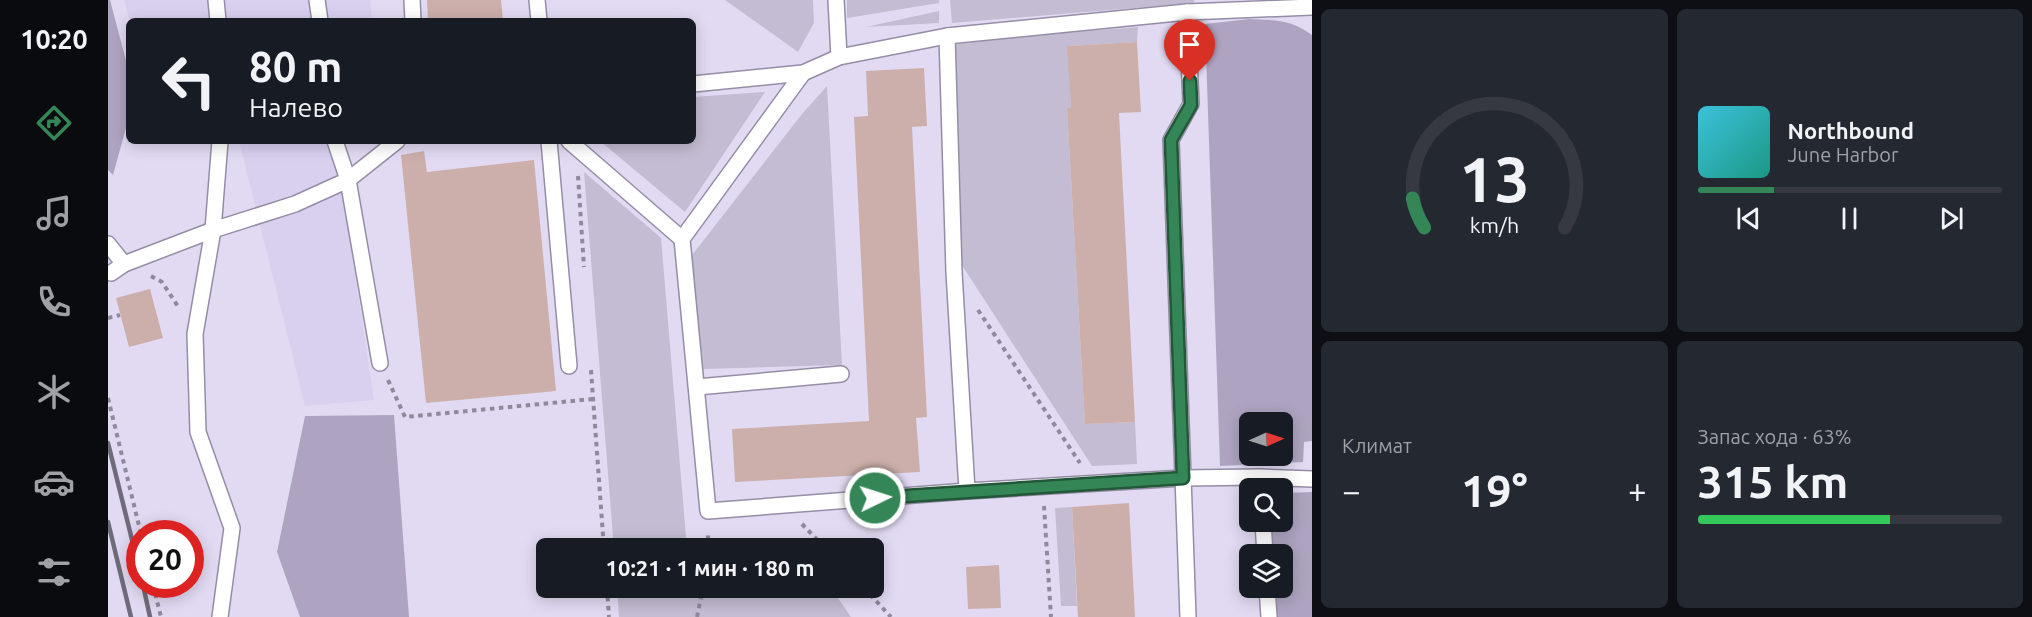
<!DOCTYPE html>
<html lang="ru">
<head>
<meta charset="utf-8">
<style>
	body { margin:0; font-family:Ubuntu,sans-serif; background:#242831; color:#f1f3f6; height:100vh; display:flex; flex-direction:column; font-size:22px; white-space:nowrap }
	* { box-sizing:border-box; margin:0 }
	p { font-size:20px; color:#9ea1a6 }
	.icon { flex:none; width:33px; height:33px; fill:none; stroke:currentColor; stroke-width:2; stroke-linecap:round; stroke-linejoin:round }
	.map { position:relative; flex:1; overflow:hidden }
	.sheet { display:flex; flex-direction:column; gap:9px; padding:9px; background:#0d0f14; width:720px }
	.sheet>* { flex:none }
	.top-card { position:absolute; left:18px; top:18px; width:570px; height:126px; border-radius:9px; box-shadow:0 3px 15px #0003; background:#171b24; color:#f1f3f6; overflow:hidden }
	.needle { width:39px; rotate:87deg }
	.tools { position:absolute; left:1131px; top:412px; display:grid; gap:12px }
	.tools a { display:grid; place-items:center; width:54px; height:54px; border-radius:9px; background:#171b24; box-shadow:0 3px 15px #0003; font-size:30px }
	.speed { position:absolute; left:18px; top:520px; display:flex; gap:12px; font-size:30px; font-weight:700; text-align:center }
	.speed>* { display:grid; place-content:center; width:78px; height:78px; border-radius:50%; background:#171b24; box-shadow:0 3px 15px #0003; line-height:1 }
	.speed .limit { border:9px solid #d22; background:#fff; color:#111 }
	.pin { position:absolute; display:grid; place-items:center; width:51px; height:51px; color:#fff; margin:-62px -26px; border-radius:50% 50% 50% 0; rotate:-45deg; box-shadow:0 0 6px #0007 }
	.pin .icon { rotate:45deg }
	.me { position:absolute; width:66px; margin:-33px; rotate:86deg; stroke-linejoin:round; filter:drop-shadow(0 0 4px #0008) }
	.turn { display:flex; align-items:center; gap:21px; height:126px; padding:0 24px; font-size:27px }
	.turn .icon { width:78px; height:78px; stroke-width:2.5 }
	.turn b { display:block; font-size:42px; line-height:51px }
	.big { font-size:45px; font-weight:700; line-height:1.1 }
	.sheet .tile { flex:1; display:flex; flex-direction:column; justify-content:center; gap:9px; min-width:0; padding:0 21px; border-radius:9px; background:#242831 }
	.sheet .dial { align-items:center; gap:0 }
	.dial svg { height:156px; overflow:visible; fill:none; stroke:#363941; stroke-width:7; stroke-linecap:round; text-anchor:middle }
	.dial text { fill:#f1f3f6; stroke:none }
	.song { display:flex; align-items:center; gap:18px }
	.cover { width:72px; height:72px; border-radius:9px; background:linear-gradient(135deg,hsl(190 70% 55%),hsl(170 70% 35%)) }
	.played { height:6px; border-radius:3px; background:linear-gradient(90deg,#358657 25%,#363941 25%) }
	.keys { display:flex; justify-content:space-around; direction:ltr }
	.heat { display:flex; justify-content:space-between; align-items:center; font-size:33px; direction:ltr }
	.charge { height:9px; border-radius:4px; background:linear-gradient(90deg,#34c759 63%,#363941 0) }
	.sheet .tiles { flex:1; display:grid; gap:9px; grid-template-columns:repeat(2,1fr) }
	.trip { position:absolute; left:428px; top:538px; width:348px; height:60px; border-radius:9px; background:#171b24; box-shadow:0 3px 15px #0003; font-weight:700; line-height:60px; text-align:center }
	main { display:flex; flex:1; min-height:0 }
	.dock { display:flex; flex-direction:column; width:108px; justify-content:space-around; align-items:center; background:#090b0e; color:#9ea1a6 }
	.dock .icon { width:42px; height:42px }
	.dock .selected { color:#358657 }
	.dock b { font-size:27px; color:#f1f3f6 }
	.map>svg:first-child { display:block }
</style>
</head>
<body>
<main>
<nav class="dock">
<b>10:20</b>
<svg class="icon selected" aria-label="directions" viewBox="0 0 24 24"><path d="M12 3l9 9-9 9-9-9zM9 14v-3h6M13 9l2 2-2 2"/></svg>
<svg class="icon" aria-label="music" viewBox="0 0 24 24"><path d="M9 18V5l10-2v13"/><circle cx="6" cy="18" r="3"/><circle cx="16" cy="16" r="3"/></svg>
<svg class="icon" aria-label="phone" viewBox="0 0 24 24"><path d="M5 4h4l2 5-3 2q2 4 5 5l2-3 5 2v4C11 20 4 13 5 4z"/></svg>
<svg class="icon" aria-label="climate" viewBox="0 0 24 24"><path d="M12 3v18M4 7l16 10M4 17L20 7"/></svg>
<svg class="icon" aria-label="car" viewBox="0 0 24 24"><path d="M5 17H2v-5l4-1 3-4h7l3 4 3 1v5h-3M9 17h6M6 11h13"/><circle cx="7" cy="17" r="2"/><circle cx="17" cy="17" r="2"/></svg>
<svg class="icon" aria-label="filters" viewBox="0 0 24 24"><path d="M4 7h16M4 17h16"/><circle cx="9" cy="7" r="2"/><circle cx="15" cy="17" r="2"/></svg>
</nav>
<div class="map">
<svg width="1204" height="617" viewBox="0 0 1204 617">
	<rect width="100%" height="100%" fill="#e2daf3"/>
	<!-- built -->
	<g fill="#d9cfef">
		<polygon points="16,0 262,0 264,21 22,21"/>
		<polygon points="131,141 227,141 266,400 197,406"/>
	</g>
	<!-- green -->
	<g fill="#c3bcd2">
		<polygon points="617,0 705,0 706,23 690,52"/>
		<polygon points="739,0 831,0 831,3 739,18"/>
		<polygon points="842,0 1086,0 1086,3 844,23"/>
		<polygon points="831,11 831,23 758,27"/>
		<polygon points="1030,27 1029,42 960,46 963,108 959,108 977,424 1027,422 1029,464 984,466 850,259 844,45 916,36"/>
		<polygon points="719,86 734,365 595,369 581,259 694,114"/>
		<polygon points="657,92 577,212 492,141 585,141 585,97"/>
		<polygon points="476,172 553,238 579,549 506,549"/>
		<polygon points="964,507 969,606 953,606 947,508"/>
		<polygon points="509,588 723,588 743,617 511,617"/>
	</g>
	<!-- forest -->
	<g fill="#aea4c1" fill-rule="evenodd">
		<polygon points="0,0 2,0 21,72 21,117 5,175 0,170"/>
		<path d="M1141,19C1166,20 1183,19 1204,35V441L1196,442L1195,462L1112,466L1097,24ZM1142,423H1174V456H1142Z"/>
		<polygon points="286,415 301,617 192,617 169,552 197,416"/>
		<polygon points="1204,492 1204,617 1168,617 1166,588 1174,588 1174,555 1164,555 1162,522 1174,522 1175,493"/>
	</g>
	<!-- building -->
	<g fill="#ccafaa">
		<polygon points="319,0 393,0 395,21 320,21"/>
		<polygon points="1029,42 1033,112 1011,113 1027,422 977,424 959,108 963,108 959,46"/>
		<polygon points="816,68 819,126 804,127 819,417 808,418 812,472 627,482 624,429 761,421 746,117 760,116 758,71"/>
		<polygon points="316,151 319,172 426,160 448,391 318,403 293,155"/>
		<polygon points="42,289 55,338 21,347 8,298"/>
		<polygon points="1021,503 1027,617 970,617 964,507"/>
		<polygon points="891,565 893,608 860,609 858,567"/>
	</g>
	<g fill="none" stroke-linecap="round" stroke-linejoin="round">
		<!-- lane casing -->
		<g stroke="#958da5" stroke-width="18">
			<g id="lane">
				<polyline points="108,0 110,21"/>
				<polyline points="209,0 212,21"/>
				<polyline points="304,0 305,21"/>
				<polyline points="429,0 431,21"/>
				<polyline points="728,0 731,57"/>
				<polyline points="1079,12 1083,104 1063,140 1080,617"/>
				<polyline points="839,36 846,272 859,491"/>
				<polyline points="695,73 574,239 600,511 859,491 1075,478 1152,477 1204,479"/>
				<polyline points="585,84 695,73 731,57 839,36 1079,12 1204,7"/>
				<polyline points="112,141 105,230 87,334 90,432 124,528 112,617"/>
				<polyline points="227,141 240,180 272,363"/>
				<polyline points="441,141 461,366"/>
				<polyline points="461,141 574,239"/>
				<polyline points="0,244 16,264"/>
				<polyline points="3,273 16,264 105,230 187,204 240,180 289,141"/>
				<polyline points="589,387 733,374"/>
				<polyline points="1155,522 1157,555"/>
				<polyline points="1159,588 1161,617"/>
			</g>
		</g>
		<!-- path -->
		<g stroke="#8f899b" stroke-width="4" stroke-dasharray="4.5 4.5" stroke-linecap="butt">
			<polyline points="470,176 476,267"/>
			<polyline points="43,276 54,282 71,308"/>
			<polyline points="870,310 972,463"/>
			<polyline points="0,318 12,315"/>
			<polyline points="483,370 496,549"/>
			<polyline points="280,380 297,417 485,399"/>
			<polyline points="0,398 33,534"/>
			<polyline points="936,506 943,617"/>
			<polyline points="694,524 718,549"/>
			<polyline points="600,549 600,532"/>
			<polyline points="45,585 53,617"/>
			<polyline points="499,588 501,617"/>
			<polyline points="756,588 783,617"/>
			<polyline points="589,617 595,588"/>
		</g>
		<!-- lane -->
		<use href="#lane" stroke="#fff" stroke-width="15"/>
		<!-- rail -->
		<g stroke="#706b7b" stroke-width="4.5">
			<polyline points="0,443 32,572"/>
			<polyline points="0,522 23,617"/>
			<polyline points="35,585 42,617"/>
		</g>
	</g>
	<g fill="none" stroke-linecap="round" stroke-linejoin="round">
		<!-- route casing -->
		<g stroke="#225739" stroke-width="15">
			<polyline id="route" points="767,498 1075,478 1063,140 1083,105 1082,81"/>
		</g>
		<!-- route -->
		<use href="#route" stroke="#358657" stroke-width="10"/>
	</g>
</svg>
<div class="tools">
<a><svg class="needle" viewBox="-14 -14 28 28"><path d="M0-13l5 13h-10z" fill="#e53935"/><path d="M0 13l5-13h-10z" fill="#9ea1a6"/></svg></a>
<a><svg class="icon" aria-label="search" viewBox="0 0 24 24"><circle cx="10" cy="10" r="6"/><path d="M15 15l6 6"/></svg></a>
<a><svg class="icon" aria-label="layers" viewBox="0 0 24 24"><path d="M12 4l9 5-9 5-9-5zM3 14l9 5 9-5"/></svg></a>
</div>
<div class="speed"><div class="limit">20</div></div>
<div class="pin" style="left:1082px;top:81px;background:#d93025"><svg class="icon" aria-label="arrive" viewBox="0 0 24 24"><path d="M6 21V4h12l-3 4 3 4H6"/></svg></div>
<svg class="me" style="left:767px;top:498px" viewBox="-20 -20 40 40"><circle r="17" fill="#358657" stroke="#fff" stroke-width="3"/><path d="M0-11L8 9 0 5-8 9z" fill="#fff"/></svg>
<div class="trip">10:21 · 1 мин · 180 m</div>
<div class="top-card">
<div class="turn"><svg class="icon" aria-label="left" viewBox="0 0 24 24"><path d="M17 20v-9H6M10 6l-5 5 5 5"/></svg><div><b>80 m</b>Налево</div></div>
</div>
</div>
<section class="sheet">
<div class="tiles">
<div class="tile dial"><svg viewBox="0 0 100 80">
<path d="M14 69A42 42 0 1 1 86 69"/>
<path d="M14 69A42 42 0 0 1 8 54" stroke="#358657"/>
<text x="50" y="56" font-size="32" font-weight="700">13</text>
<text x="50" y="72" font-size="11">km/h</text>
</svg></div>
<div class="tile">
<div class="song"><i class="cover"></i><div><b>Northbound</b><p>June Harbor</p></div></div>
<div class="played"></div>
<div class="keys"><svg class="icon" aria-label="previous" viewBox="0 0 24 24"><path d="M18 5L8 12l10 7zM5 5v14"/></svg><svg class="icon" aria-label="pause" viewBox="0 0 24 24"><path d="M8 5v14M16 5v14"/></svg><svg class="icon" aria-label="next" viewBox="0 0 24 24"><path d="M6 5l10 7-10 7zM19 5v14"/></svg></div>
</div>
<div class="tile"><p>Климат</p>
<div class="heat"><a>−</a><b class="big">19°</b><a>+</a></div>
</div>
<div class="tile"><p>Запас хода · 63%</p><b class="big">315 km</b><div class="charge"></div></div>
</div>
</section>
</main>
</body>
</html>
